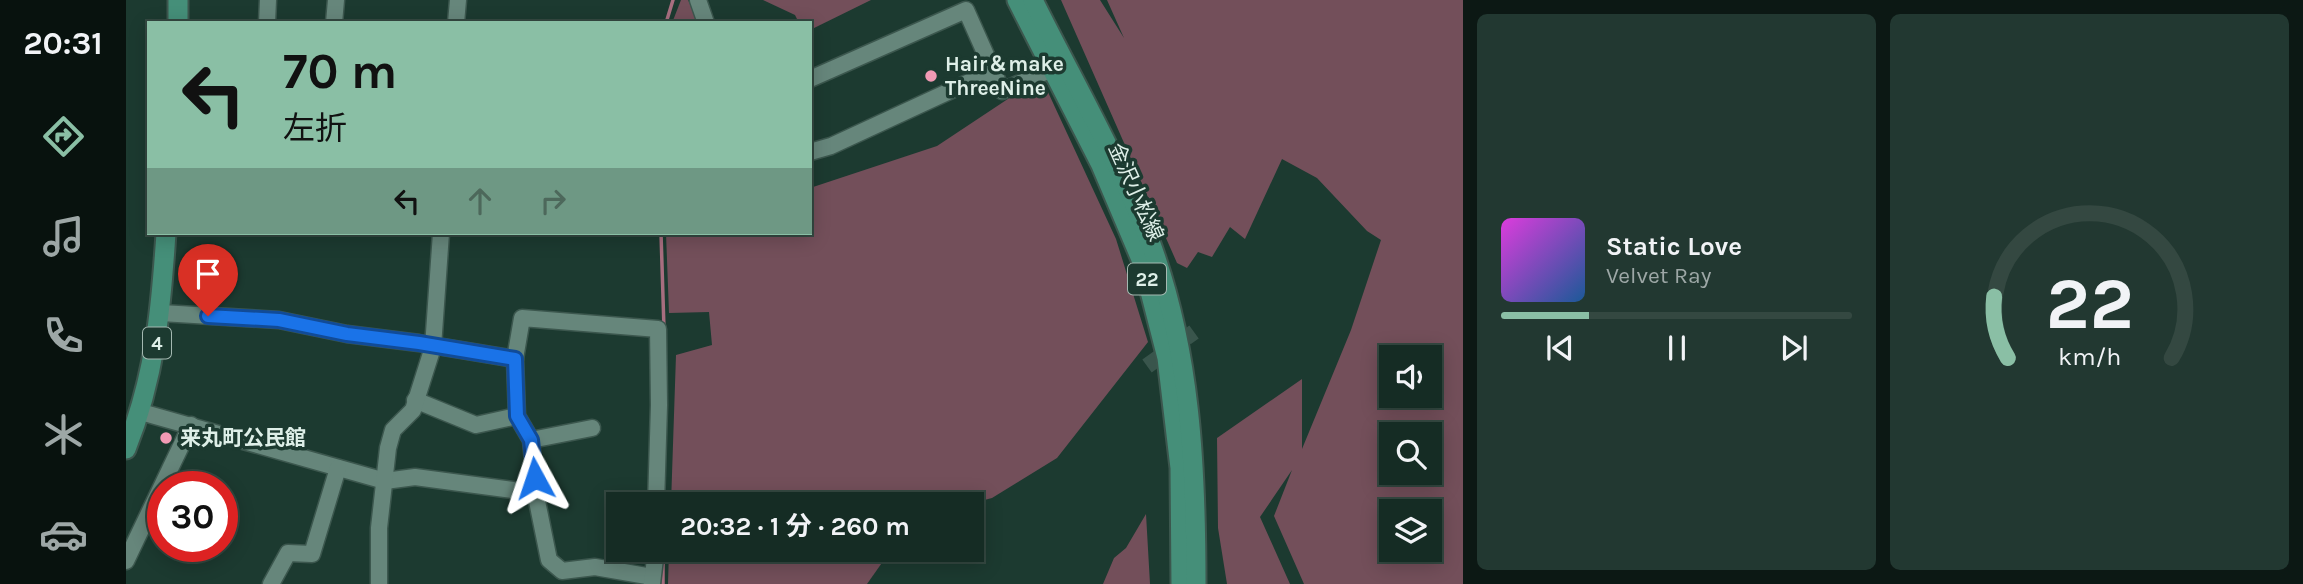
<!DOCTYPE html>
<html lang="ja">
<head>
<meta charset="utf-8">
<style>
	body { margin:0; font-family:Karla,"Noto Sans JP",sans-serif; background:#223831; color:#f1f3f6; height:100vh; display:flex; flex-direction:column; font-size:26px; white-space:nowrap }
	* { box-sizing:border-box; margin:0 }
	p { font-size:23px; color:#9da7a6 }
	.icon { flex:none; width:38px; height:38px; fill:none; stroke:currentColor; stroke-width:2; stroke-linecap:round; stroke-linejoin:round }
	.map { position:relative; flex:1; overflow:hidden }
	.side { display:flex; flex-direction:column; gap:14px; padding:14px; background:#0c1814; width:840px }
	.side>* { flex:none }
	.guide { position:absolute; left:21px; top:21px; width:665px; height:214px; border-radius:0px; box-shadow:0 4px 18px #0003,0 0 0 2px #344841; background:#8abfa5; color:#111; overflow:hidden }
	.fabs { position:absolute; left:1253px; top:345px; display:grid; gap:14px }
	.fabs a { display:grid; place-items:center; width:63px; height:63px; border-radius:0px; background:#152c24; box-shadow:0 4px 18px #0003,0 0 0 2px #344841; font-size:35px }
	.speed { position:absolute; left:21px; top:471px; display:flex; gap:14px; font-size:35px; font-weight:700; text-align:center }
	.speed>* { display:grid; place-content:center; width:91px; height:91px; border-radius:50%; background:#152c24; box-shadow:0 4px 18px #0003,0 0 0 2px #344841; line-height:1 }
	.speed .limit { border:10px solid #d22; background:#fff; color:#111 }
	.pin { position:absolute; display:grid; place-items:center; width:60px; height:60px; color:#fff; margin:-72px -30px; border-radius:50% 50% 50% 0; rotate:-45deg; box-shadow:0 0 7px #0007 }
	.pin .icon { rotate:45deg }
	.me { position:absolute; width:77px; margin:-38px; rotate:355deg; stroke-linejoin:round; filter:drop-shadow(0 0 5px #0008) }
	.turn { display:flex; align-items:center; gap:24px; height:147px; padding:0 21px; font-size:32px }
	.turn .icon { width:91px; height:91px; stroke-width:2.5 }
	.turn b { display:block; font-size:49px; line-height:60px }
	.lanes { display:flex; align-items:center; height:66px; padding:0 21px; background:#0003; justify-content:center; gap:35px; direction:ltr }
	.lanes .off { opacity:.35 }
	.side .widget { flex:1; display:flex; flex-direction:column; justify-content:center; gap:10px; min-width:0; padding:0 24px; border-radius:10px; background:#223831 }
	.side .dial { align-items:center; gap:0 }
	.dial svg { height:182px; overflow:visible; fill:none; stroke:#344841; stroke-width:7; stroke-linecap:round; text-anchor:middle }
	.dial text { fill:#f1f3f6; stroke:none }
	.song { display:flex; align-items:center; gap:21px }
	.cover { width:84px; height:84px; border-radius:10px; background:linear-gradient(135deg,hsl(300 70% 55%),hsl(210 70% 35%)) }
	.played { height:7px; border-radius:4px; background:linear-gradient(90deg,#8abfa5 25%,#344841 25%) }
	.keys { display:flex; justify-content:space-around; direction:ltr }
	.side .tiles { flex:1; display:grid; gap:14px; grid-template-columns:repeat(2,1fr) }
	.trip { position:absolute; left:480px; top:492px; width:378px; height:70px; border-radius:0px; background:#152c24; box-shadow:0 4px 18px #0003,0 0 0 2px #344841; font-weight:700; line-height:70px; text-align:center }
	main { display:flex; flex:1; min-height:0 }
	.tabs { display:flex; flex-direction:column; width:126px; justify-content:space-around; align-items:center; background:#08120e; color:#9da7a6 }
	.tabs .icon { width:49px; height:49px }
	.tabs .active { color:#8abfa5 }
	.tabs b { font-size:32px; color:#f1f3f6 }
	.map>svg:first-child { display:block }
</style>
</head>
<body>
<main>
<nav class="tabs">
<b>20:31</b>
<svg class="icon active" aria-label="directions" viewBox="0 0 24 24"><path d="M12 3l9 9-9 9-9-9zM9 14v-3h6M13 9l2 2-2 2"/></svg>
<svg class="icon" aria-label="music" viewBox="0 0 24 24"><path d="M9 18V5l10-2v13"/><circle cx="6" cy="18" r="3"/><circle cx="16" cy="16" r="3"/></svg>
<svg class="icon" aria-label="phone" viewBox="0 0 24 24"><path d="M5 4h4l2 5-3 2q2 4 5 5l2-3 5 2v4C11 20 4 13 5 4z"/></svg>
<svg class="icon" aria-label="climate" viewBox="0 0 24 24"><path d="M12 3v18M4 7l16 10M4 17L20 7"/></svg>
<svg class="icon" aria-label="car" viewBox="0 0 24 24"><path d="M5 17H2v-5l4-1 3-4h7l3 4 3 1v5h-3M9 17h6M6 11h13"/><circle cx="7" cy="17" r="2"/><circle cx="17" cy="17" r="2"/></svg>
</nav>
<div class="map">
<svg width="1337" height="584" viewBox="0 0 1337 584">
	<rect width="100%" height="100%" fill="#1c3a30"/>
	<!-- green -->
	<g fill="#734f5a" fill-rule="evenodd">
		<polygon points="555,0 562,0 574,23 546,23"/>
		<polygon points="637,0 745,0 684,30 684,23 673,23 669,15"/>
		<path d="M935,0H974L998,38L981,0H1337V584H1178L1148,516L1166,470L1134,517L1164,584H1101L1092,528L1091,438L1176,379V449L1225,330L1255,240L1241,231L1191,178L1156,159L1119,239L1104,227L1086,257L1072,252L1061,268L1051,263ZM1304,357V396H1265V357ZM1304,434V472H1265V434ZM1304,511V550H1265V511Z"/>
		<polygon points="915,77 990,239 1022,342 931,458 866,498 843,504 545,504 550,355 586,345 583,312 543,313 540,233 684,233 684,188 811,146"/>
		<polygon points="1020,514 1024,584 977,584 988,558 1000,548"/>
		<polygon points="543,550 765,550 741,584 542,584"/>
	</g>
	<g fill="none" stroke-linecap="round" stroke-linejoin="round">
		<!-- stream -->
		<g stroke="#a76e7f" stroke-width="3.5">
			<polyline points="540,23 547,0"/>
			<polyline points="535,233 538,329"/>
			<polyline points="537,584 537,555"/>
		</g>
		<!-- minor-tunnel -->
		<polyline stroke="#39554c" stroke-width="16" stroke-dasharray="16 8" stroke-linecap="butt" points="1021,366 1068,332"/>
		<!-- minor casing -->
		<g stroke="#3c574e" stroke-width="19">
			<g id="minor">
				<polyline points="572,0 580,23"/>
				<polyline points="141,23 142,0"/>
				<polyline points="208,23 210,0"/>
				<polyline points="330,23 332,0"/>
				<polyline points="684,79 840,10 876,91 926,69"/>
				<polyline points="684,152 705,146 867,71"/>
				<polyline points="35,313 153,320 221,334 293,343 389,359 396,318 532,329 533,405 530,504"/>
				<polyline points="389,359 391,416 405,440 410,496"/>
				<polyline points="289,400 350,425 391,416"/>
				<polyline points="15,412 259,481 289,477 387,490 410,496 423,560 436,571 469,567 526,577"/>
				<polyline points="405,440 466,428"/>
				<polyline points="0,561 65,425"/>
				<polyline points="145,584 162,553 186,554 212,468"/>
				<polyline points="253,584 253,528 262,448 267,430 287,410 307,347 315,233"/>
				<polyline points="526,584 530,550"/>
			</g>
		</g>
		<!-- major casing -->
		<g stroke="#3c574e" stroke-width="23">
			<g id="major">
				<polyline points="52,0 52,23"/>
				<polyline points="891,0 975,165 1017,264 1041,358 1054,468 1055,584"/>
				<path d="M907,0C946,79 991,156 1023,239C1065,349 1070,468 1070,584"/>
				<path d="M0,449C29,377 35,309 40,233"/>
			</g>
		</g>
		<!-- minor -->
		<use href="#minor" stroke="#66867b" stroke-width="16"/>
		<!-- major -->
		<use href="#major" stroke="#458f79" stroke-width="19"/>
	</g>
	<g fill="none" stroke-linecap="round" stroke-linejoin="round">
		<!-- route casing -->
		<g stroke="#114b97" stroke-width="18">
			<polyline id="route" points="82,316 153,320 221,334 293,343 389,359 391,416 405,440 409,478"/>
		</g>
		<!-- route -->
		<use href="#route" stroke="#1a73e8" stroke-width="12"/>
	</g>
	<!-- markers -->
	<g fill="#f19ab4" stroke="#1c3a30" stroke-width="2.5">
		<circle cx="805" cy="76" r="7"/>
		<circle cx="40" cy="438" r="7"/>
	</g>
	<g text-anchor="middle" stroke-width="7" stroke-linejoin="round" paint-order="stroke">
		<!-- shield labels -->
		<g fill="#1c3a30" stroke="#a4b9b1" stroke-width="2">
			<rect x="1002" y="263.5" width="38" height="31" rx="5"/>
			<rect x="17" y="327.5" width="28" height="31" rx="5"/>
		</g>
		<g font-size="19" font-weight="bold" fill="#deefe8">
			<text x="1021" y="286">22</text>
			<text x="31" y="350">4</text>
		</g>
		<!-- poi labels -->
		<g font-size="21" font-weight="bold" fill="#deefe8" stroke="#1c3a30" text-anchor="start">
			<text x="819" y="71">Hair＆make<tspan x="819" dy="24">ThreeNine</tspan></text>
			<text x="54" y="445">来丸町公民館</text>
		</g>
		<!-- street labels -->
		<g font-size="21" fill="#deefe8" stroke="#1c3a30">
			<text transform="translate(1010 192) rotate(66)" y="7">金沢小松線</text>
		</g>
	</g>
</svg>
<div class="fabs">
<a><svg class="icon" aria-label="sound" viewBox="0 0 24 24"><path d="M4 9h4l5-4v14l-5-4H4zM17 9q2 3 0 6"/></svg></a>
<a><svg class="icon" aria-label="search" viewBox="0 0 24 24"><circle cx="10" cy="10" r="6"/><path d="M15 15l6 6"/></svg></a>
<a><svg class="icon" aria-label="layers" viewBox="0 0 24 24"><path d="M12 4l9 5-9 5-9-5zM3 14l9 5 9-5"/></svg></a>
</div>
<div class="speed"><div class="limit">30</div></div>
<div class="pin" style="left:82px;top:316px;background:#d93025"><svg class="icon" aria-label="arrive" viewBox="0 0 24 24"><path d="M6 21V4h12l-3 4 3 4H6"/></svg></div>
<svg class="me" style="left:409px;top:478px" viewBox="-20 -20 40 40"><path d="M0-17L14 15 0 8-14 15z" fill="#1a73e8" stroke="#fff" stroke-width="4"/></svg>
<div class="trip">20:32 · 1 分 · 260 m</div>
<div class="guide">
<div class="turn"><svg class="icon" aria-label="left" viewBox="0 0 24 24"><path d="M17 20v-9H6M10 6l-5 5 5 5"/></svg><div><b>70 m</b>左折</div></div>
<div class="lanes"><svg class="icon" aria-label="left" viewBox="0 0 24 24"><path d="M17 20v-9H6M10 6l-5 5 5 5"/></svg><svg class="icon off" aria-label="ahead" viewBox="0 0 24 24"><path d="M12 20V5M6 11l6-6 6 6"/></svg><svg class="icon off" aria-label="right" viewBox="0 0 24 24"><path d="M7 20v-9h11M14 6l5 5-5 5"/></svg></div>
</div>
</div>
<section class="side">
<div class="tiles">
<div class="widget">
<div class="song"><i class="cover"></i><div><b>Static Love</b><p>Velvet Ray</p></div></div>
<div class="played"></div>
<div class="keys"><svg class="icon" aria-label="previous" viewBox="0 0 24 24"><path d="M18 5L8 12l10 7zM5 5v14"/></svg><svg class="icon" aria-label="pause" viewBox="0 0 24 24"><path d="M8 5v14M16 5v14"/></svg><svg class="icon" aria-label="next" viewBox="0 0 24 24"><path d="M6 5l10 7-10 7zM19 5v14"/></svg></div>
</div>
<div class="widget dial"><svg viewBox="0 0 100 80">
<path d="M14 69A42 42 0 1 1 86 69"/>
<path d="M14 69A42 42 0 0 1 8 42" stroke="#8abfa5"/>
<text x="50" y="56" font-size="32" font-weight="700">22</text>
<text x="50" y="72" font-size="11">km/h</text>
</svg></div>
</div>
</section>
</main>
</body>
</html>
